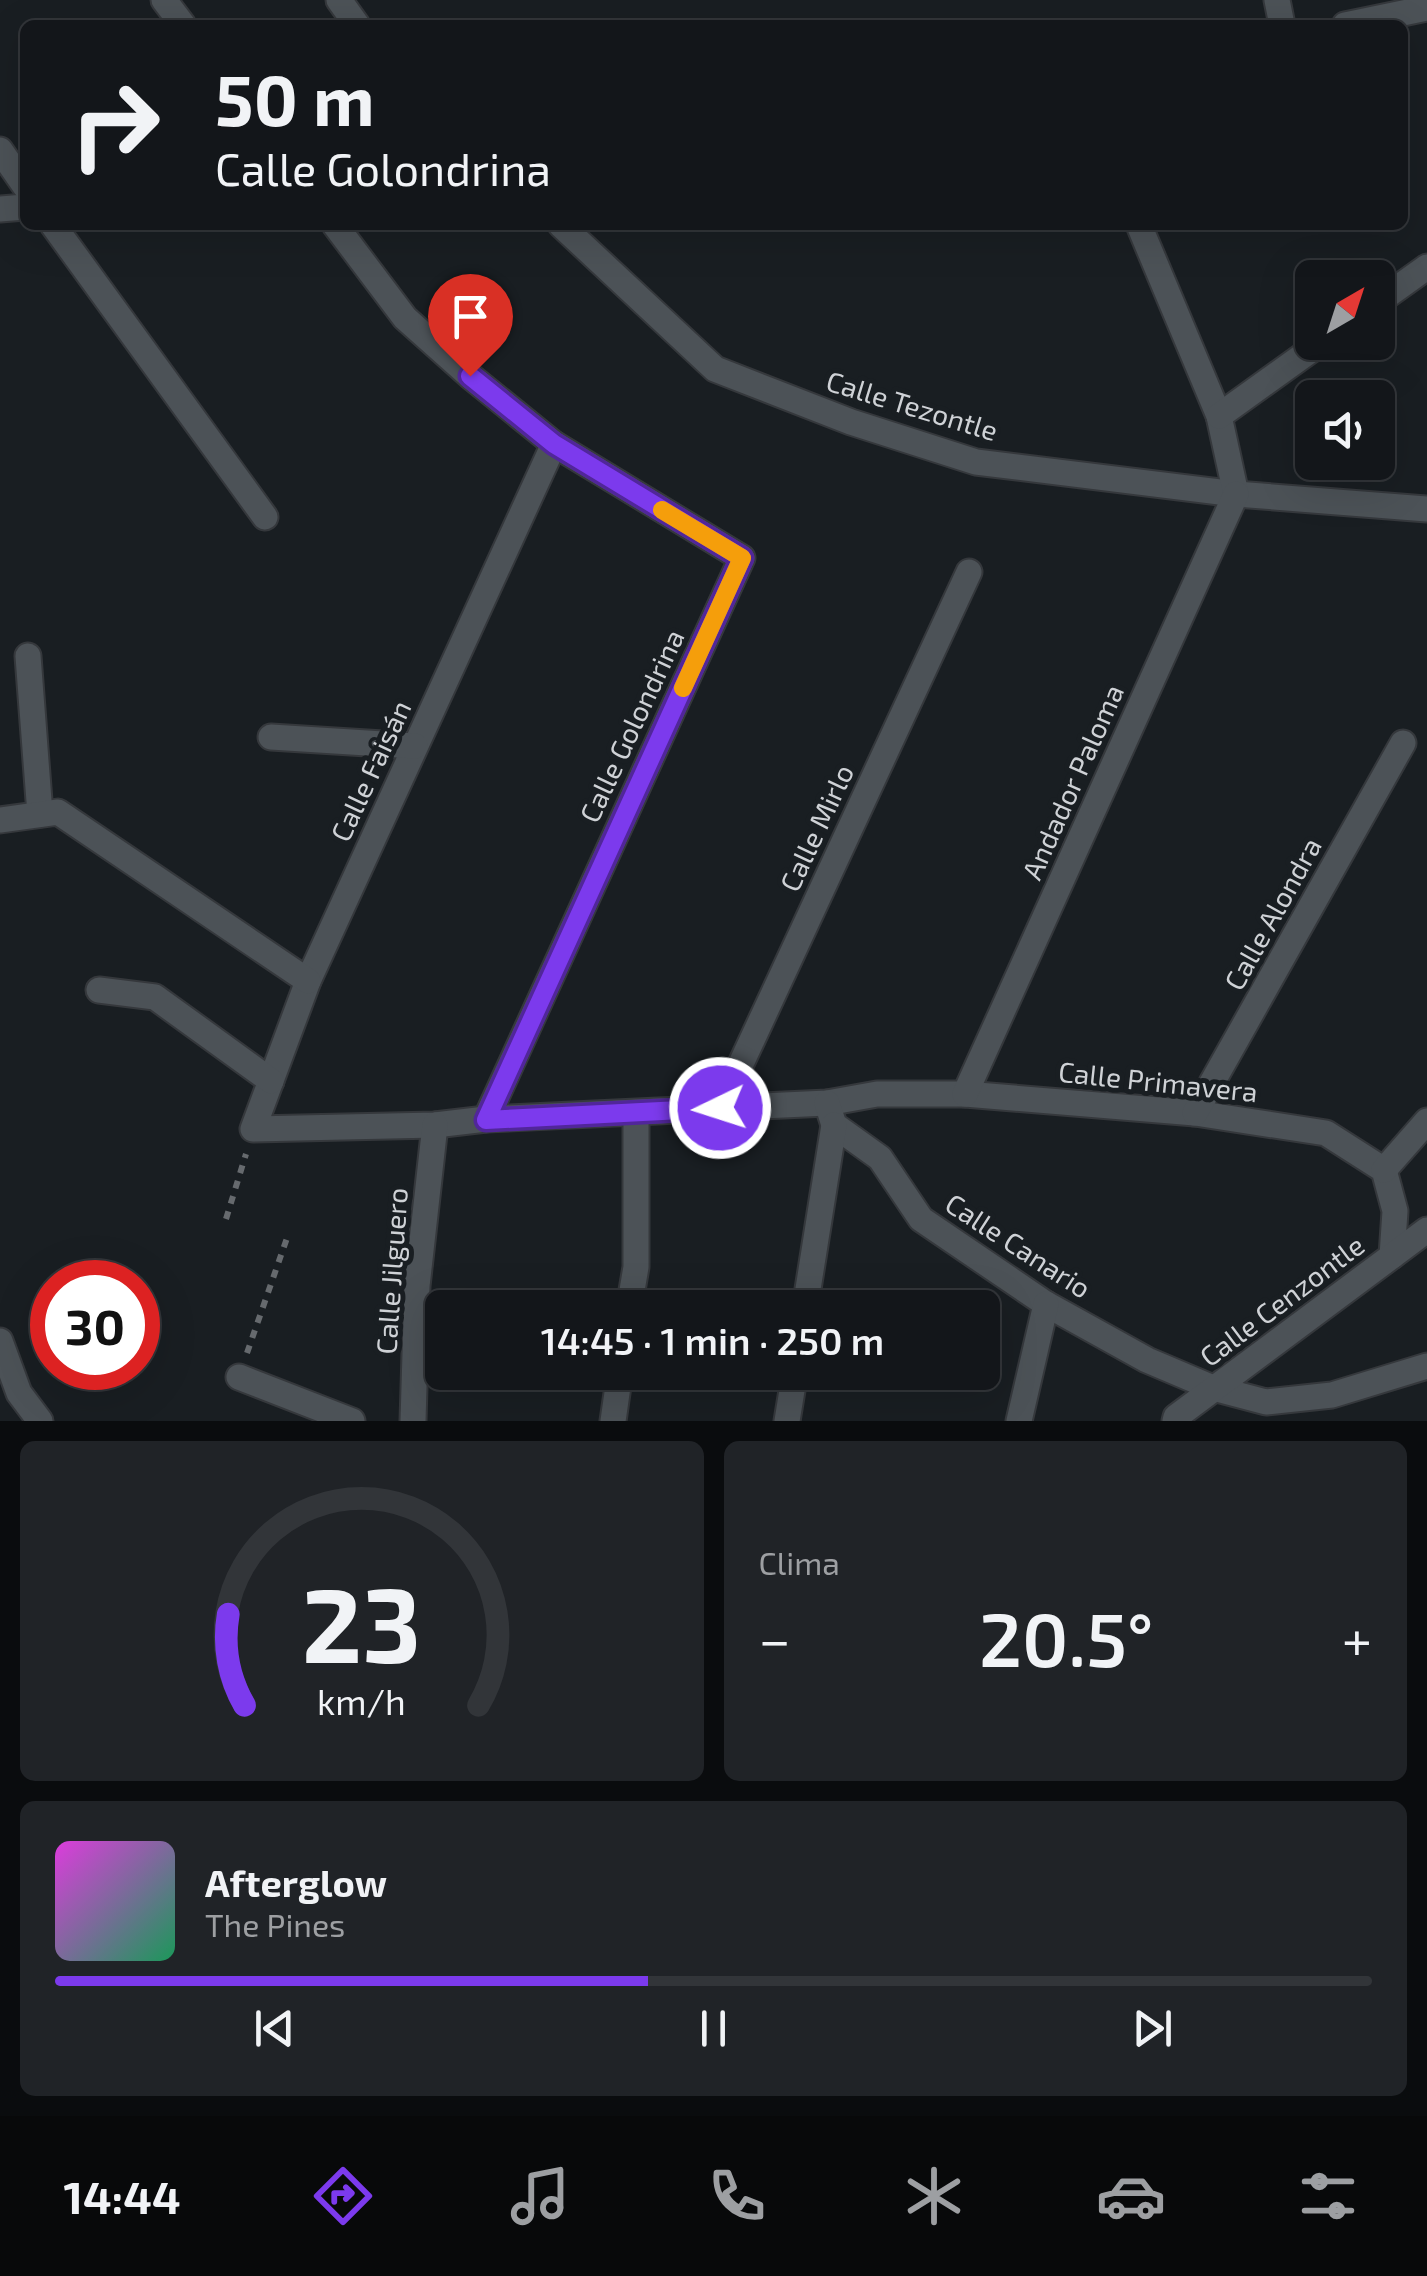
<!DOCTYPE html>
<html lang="es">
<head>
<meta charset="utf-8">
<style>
	body { margin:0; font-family:"Exo 2",sans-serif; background:#202327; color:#f1f3f6; height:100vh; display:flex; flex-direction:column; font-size:38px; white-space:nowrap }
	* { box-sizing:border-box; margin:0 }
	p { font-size:32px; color:#9d9fa2 }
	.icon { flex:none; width:55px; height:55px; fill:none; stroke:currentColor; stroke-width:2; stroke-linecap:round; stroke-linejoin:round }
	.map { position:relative; height:1421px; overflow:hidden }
	.sheet { display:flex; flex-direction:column; gap:20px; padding:20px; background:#0a0c0e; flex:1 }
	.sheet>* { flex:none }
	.hud { position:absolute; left:20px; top:20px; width:1388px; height:210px; border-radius:15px; box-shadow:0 10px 40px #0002,0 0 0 2px #323539; background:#13161a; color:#f1f3f6; overflow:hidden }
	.needle { width:65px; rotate:39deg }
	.controls { position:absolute; left:1295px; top:260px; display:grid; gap:20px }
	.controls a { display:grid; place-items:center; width:100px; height:100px; border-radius:15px; background:#13161a; box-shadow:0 10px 40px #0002,0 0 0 2px #323539; font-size:50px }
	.speed { position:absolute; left:30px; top:1260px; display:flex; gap:20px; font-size:50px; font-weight:700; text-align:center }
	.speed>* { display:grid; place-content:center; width:130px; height:130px; border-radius:50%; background:#13161a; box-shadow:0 10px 40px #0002,0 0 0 2px #323539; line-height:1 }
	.speed .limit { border:15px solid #d22; background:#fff; color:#111 }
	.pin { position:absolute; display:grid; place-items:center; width:85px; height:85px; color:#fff; margin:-102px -42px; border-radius:50% 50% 50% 0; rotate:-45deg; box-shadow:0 0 10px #0007 }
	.pin .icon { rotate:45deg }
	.me { position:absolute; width:110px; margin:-55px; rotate:266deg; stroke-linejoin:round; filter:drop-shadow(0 0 8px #0008) }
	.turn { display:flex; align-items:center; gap:35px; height:210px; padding:0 30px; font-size:45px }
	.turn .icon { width:130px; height:130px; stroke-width:2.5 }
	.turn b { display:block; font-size:70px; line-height:85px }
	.big { font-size:75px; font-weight:600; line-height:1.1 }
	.sheet .tile { flex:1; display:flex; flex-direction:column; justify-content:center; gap:15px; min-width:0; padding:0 35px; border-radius:15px; background:#202327 }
	.sheet .dial { align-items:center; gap:0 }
	.dial svg { height:260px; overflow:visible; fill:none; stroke:#323539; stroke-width:7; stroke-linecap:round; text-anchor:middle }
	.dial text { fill:#f1f3f6; stroke:none }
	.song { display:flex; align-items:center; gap:30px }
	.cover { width:120px; height:120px; border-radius:15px; background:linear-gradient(135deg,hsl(300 70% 55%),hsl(150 70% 35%)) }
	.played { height:10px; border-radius:5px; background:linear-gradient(90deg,#7c3aed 45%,#323539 45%) }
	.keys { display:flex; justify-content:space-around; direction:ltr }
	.heat { display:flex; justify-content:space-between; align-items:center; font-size:55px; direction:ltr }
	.sheet .tiles { flex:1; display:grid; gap:20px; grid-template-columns:1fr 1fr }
	.tile:last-child { grid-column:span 2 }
	.trip { position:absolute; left:425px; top:1290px; width:575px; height:100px; border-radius:15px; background:#13161a; box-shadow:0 10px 40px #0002,0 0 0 2px #323539; font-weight:600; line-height:100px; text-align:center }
	.dock { display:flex; height:160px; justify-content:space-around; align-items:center; background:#08090a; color:#9d9fa2 }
	.dock .icon { width:70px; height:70px }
	.dock .on { color:#7c3aed }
	.dock b { font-size:45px; color:#f1f3f6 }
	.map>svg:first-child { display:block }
</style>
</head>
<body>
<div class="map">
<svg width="1427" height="1421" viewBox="0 0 1427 1421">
	<rect width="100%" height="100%" fill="#191e22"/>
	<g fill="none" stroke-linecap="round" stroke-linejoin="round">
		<!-- minor casing -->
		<g stroke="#35383c" stroke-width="29">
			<g id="minor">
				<polyline points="164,0 183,25"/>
				<polyline points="339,0 357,25"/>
				<polyline points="1277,0 1282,25"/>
				<polyline points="1345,25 1427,8"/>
				<polyline points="0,150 25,186"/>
				<polyline points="0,209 25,207"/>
				<polyline points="53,225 265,517"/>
				<polyline points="335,225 405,318 470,376 554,444 742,558 486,1119"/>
				<polyline points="561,225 715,369 851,422 976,462 1236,494 1427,509"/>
				<polyline points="1139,225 1219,416 1236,494"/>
				<polyline points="1378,302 1427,267"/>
				<polyline points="1219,416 1322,342"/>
				<polyline points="554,444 308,981 253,1129 435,1125 486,1119 827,1103 877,1094 965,1094 1195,1113 1326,1133 1384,1170 1395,1211 1392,1256"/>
				<polyline points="28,656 40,814"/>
				<polyline points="271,737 415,746"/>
				<polyline points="0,820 58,812 308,981"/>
				<polyline points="99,990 155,997 271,1081"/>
				<polyline points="965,1094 1236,494"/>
				<polyline points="827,1103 834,1125 880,1158 921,1219 1046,1304 1147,1360 1213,1388 1266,1402 1332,1395 1427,1366"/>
				<polyline points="720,1109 969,572"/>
				<polyline points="1195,1113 1403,743"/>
				<polyline points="1384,1170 1427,1121"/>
				<polyline points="629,1308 636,1267 636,1114"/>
				<polyline points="805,1308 834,1125"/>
				<polyline points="0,1341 19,1393 40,1421"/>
				<polyline points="239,1377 352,1421"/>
				<polyline points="413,1421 417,1286 435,1125"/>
				<polyline points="613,1421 620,1372"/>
				<polyline points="787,1421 795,1372"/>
				<polyline points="1019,1421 1046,1304"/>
				<polyline points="1175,1421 1176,1417 1427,1230"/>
			</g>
		</g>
		<!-- path -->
		<g stroke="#666a6e" stroke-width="6" stroke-dasharray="8 8" stroke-linecap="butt">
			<polyline points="226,1219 246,1154"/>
			<polyline points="247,1353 287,1238"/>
		</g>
		<!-- minor -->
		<use href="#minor" stroke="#4c5257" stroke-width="25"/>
	</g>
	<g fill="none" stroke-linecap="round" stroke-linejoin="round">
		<!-- route casing -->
		<g stroke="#51269a" stroke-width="25">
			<polyline id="route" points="470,376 554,444 742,558 486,1120 720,1108"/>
		</g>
		<!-- route -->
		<use href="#route" stroke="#7c3aed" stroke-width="18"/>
		<!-- slow -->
		<polyline stroke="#f59e0b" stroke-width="18" points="662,510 742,558 683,688"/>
	</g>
	<g text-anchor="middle" stroke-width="10" stroke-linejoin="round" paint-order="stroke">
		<!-- street labels -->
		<g font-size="28" fill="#cfd2d6" stroke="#191e22">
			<text transform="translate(912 406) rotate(17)" y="10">Calle Tezontle</text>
			<text transform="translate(632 726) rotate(-65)" y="10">Calle Golondrina</text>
			<text transform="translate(371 771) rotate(-65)" y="10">Calle Faisán</text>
			<text transform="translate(1073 782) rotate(-66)" y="10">Andador Paloma</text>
			<text transform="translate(817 828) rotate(-65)" y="10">Calle Mirlo</text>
			<text transform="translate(1273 914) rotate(-61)" y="10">Calle Alondra</text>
			<text transform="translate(1158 1082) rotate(6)" y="10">Calle Primavera</text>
			<text transform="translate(1018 1246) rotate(33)" y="10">Calle Canario</text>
			<text transform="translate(392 1271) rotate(-86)" y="10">Calle Jilguero</text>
			<text transform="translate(1282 1301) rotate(-37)" y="10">Calle Cenzontle</text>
		</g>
	</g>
</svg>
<div class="controls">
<a><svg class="needle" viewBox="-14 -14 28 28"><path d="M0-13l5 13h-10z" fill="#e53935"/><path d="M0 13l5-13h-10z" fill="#9d9fa2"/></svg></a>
<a><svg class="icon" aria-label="sound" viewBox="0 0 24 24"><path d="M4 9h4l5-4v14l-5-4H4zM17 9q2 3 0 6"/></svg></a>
</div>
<div class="speed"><div class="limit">30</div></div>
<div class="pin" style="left:470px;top:376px;background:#d93025"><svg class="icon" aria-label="arrive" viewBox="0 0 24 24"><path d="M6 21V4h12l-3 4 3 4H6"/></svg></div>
<svg class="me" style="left:720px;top:1108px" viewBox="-20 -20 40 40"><circle r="17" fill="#7c3aed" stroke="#fff" stroke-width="3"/><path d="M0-11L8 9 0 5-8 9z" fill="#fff"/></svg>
<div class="trip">14:45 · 1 min · 250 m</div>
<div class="hud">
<div class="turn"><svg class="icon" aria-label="right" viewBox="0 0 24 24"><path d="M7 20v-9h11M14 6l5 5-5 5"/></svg><div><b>50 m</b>Calle Golondrina</div></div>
</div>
</div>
<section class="sheet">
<div class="tiles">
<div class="tile dial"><svg viewBox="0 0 100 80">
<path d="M14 69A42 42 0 1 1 86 69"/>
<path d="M14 69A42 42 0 0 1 9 41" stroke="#7c3aed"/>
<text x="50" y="56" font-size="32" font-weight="700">23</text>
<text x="50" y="72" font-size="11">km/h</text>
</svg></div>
<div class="tile"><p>Clima</p>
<div class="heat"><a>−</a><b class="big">20.5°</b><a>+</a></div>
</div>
<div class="tile">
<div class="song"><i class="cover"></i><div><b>Afterglow</b><p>The Pines</p></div></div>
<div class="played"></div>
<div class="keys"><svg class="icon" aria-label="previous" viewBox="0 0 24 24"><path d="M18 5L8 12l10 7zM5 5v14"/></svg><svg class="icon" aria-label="pause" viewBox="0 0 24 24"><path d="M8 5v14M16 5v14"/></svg><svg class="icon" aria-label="next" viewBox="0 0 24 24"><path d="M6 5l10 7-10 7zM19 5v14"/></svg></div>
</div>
</div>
</section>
<nav class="dock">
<b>14:44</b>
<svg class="icon on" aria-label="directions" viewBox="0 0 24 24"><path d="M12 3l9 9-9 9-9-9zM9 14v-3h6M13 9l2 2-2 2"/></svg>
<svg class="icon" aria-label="music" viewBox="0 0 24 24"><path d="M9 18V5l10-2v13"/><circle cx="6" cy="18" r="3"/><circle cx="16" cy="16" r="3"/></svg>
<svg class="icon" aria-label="phone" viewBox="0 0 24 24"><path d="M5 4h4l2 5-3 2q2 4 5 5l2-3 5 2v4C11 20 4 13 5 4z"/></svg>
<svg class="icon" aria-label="climate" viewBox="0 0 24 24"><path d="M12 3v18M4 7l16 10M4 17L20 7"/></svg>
<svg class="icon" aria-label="car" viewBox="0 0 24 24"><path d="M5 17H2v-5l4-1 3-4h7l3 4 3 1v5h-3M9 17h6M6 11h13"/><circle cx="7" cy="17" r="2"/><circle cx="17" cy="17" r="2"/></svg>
<svg class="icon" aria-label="filters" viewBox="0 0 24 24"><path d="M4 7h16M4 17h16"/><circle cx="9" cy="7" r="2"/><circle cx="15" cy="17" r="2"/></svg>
</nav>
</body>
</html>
